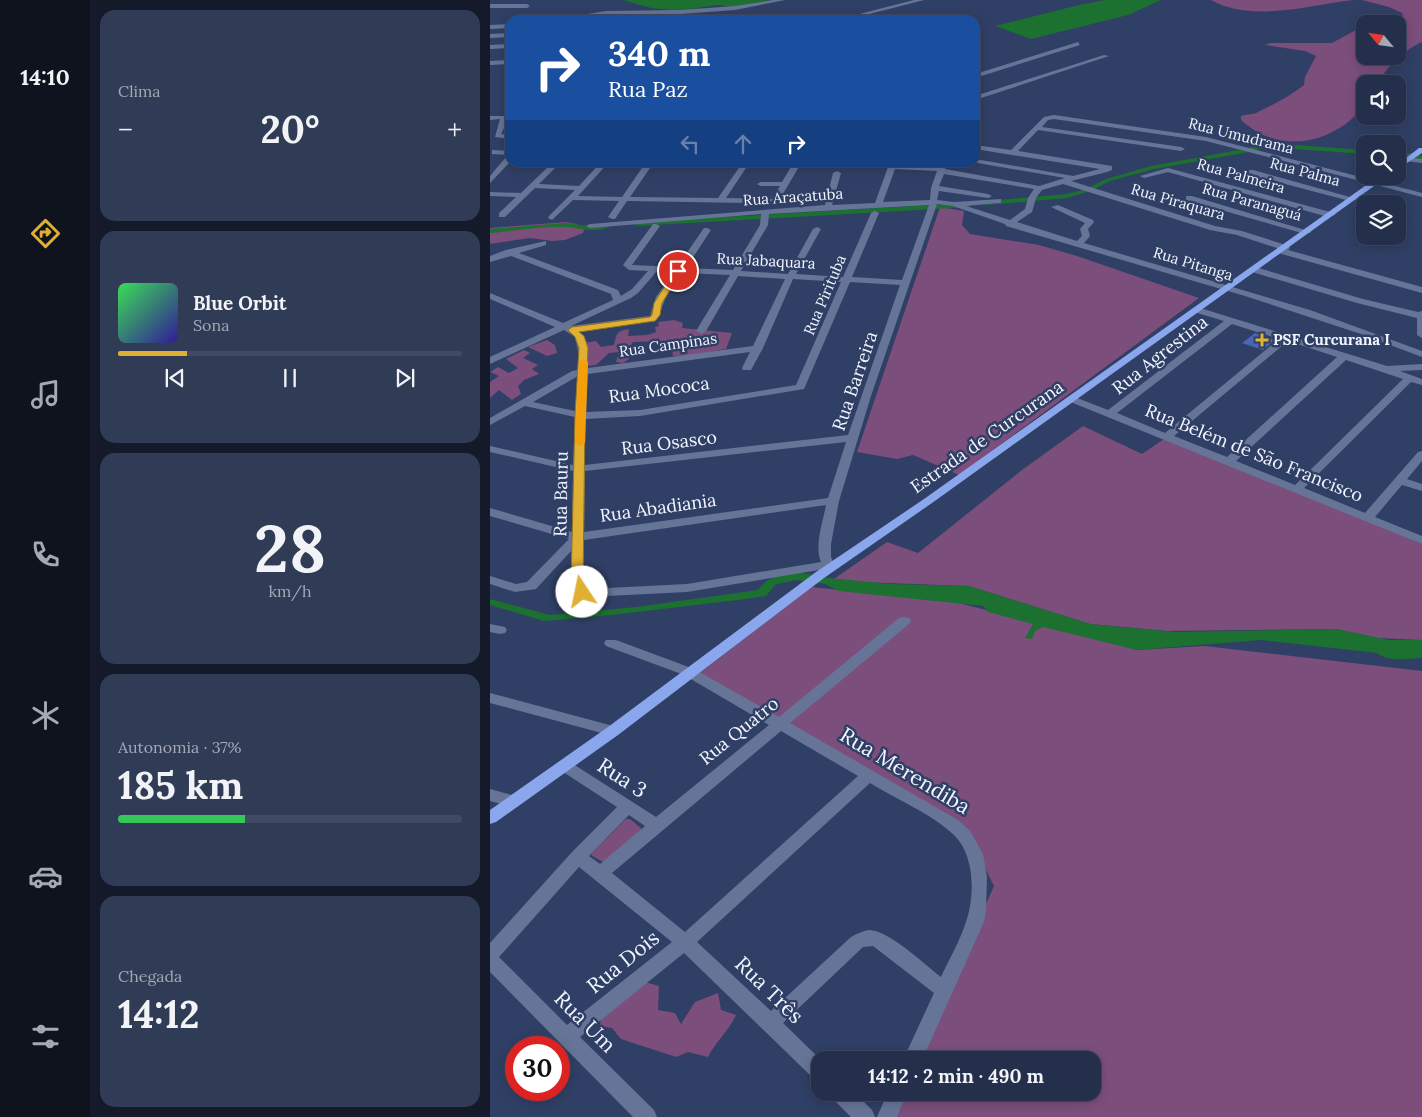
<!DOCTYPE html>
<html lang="pt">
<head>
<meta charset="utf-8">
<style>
	body { margin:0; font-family:Lora,serif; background:#303b56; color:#f1f3f6; height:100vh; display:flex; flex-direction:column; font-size:19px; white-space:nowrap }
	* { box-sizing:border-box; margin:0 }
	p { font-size:16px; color:#a3a9b5 }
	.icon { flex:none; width:28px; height:28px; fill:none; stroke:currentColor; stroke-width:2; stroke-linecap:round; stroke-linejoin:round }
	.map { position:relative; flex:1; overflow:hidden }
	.sheet { display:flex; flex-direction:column; gap:10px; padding:10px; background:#141a2a; width:400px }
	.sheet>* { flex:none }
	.banner { position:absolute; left:15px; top:15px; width:475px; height:152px; border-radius:15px; box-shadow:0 2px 12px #0003,0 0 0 1px #414a64; background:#1a4fa0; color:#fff; overflow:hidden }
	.needle { width:32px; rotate:299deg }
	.tools { position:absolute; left:866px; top:15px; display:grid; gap:10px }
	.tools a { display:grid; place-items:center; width:50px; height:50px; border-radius:10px; background:#242f4c; box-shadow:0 2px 12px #0003,0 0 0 1px #414a64; font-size:25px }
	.speed { position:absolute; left:15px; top:1036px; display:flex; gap:10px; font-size:25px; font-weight:700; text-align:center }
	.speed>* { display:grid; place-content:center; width:65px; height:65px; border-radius:50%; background:#242f4c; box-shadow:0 2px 12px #0003,0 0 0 1px #414a64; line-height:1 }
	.speed .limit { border:8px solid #d22; background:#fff; color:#111 }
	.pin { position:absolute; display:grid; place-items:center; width:42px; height:42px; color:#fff; margin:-21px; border:2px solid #fff; border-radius:50%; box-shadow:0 1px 5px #0007 }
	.me { position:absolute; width:55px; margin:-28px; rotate:349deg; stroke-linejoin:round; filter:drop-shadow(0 0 4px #0008) }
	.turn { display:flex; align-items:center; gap:18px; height:105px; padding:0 20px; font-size:22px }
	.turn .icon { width:65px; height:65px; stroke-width:2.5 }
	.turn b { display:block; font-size:35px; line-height:42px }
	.lanes { display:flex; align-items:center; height:48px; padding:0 20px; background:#0003; justify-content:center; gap:25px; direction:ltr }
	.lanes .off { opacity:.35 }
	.big { font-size:38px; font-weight:700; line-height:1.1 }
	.sheet .tile { flex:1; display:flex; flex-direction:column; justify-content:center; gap:8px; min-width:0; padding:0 18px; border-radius:15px; background:#303b56 }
	.sheet .dial { align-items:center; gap:0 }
	.dial b { font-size:65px; line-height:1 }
	.song { display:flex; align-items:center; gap:15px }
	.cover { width:60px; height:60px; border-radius:8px; background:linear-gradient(135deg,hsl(130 70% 55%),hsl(250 70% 35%)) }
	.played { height:5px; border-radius:2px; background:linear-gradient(90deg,#dfb033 20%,#414a64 20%) }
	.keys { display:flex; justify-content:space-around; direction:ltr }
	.heat { display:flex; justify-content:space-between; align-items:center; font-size:28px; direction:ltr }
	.charge { height:8px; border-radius:4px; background:linear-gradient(90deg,#34c759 37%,#414a64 0) }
	.trip { position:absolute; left:321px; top:1051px; width:290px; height:50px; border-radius:15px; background:#242f4c; box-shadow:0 2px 12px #0003,0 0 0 1px #414a64; font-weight:700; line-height:50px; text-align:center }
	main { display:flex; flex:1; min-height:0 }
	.tab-bar { display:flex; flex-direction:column; width:90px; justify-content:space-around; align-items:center; background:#0e131e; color:#a3a9b5 }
	.tab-bar .icon { width:35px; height:35px }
	.tab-bar .active { color:#dfb033 }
	.tab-bar b { font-size:22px; color:#f1f3f6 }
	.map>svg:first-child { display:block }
</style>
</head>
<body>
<main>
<nav class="tab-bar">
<b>14:10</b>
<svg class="icon active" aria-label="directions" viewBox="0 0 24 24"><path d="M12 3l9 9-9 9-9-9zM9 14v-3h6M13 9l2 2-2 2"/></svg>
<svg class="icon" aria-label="music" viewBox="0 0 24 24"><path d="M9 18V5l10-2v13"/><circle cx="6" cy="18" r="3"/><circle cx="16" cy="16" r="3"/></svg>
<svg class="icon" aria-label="phone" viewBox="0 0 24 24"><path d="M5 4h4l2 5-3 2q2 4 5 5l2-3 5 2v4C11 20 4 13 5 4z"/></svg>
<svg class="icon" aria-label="climate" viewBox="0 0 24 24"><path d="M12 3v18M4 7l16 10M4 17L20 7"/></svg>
<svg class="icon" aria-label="car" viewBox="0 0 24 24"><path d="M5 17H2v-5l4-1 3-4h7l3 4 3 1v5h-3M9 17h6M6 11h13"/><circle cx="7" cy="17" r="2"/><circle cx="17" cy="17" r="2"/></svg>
<svg class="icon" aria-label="filters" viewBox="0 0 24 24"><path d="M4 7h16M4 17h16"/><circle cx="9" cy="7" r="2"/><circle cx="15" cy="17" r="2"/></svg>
</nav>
<section class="sheet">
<div class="tile"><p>Clima</p>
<div class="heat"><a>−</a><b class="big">20°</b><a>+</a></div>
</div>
<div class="tile">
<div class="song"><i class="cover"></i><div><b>Blue Orbit</b><p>Sona</p></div></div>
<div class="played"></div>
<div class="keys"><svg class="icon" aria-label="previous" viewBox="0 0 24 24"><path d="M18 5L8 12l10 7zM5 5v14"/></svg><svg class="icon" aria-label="pause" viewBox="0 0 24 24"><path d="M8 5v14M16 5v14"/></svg><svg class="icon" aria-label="next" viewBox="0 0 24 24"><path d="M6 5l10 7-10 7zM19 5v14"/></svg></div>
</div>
<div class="tile dial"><b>28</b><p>km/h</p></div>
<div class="tile"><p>Autonomia · 37%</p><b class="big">185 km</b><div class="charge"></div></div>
<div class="tile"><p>Chegada</p><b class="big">14:12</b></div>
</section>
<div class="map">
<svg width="932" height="1117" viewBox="0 0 932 1117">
	<rect width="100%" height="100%" fill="#303f65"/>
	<!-- green -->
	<g fill="#7c4e7c">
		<path d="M721,0H863C820,5 762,23 721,0Z"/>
		<path d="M872,0H932V42C917,48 893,69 889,84H875V105C844,144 790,156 751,120V116C756,114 761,115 766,113C782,105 799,97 814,85L815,77L826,56L815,51L775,45L780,43H842L875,25V56H908V24H885L911,20L913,18L912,13L899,7Z"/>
		<polygon points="450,207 474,211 472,225 480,234 549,245 587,256 709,298 469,475 423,455 407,459 367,452"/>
		<polygon points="76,222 87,224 94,230 93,233 75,240 62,241 40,238 0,244 0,228"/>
		<path d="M184,320L193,323L192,328L242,333L236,349L204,355L183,356L181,344L172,341L143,342L139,348V359L133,363L126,362L129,352L119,353L106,365L97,366L95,343L106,341L111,347L124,345C127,333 126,331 139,329L138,336L158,335L166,332L165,327L169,326L168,322Z"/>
		<polygon points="57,340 65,345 67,353 57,356 38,347"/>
		<polygon points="34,350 40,353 33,358 48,365 42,369 49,374 34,380 28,386 31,394 22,400 9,390 0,398 0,382 9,376 0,372 8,367 19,373 28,368 16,359"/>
		<polygon points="593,426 652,454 677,437 932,544 932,640 888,638 846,629 677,631 600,624 479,586 341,581 397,542 428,553 532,470"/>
		<polygon points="322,587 469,603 647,650 714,646 932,671 932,1117 402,1117 413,1093 602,1092 602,1060 427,1060 504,886 475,829 206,676"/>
		<polygon points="136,819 140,819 151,828 151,831 113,862 101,855 102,853"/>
		<path d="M155,982L169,986L168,1010L185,1013L191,1024L205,1002L228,993L231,1010L246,1015C239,1031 226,1041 218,1057L198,1052L186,1057L131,1039L122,1028L110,1026L111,1017Z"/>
	</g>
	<!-- water -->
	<g fill="#1c7030">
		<polygon points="133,0 281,0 242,7 227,5 189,11 161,8"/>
		<polygon points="615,0 671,0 638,15 541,39 505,26 589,5"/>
		<path d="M313,573L339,578L401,584L479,586L600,624L685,632L846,629L899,640H932V658L771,640L647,650L553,627L545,631L542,639L535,638L543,624L498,612L493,606L349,591L335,584L307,580L286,584L276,596L256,599L122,615L54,621L0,605V599L60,615L146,607L268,590C279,574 295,574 313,573Z"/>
	</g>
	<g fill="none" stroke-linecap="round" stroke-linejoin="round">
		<!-- canal -->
		<g fill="#1c7030" fill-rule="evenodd">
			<polygon points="777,143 875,150 875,154 777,147 754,153 664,169 620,181 600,191 577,198 497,205 493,203 497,201 577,194 596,189 616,179 661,166 754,149"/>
			<polygon points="908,151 932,156 932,160 908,155"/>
			<polygon points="476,203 480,205 479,207 148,226 144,224 148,222"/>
			<path d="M76,223L97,226L115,224L119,226C107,234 90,228 77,227C53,226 24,231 0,233V229Z"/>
			<path d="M887,644L906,652L932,650V658C915,659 893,663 881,648L883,645Z"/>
		</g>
	</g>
	<!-- building -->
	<polygon fill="#4a66b3" points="765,333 785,340 773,350 752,343"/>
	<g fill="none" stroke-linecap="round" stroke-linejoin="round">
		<!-- minor -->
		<g fill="#667597" fill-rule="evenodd">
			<polygon points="283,0 295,0 245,10 191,14 116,15 59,20 116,11 191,10 245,6"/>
			<polygon points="424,0 434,0 356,20 346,20"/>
			<polygon points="0,4 37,4 40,6 37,8 0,8"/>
			<polygon points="20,24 20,28 0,29 0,25"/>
			<polygon points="20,33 20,37 0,38 0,34"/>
			<polygon points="588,42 590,45 485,78 485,74"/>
			<polygon points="20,44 20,48 0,49 0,45"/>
			<polygon points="614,55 619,56 485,100 485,96"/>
			<polygon points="20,60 20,64 0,65 0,61"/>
			<path d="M564,115L716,137L932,193V197L716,141L564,119L558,120L552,127L691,147L695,149L691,151L548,130L528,151L622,166V170L617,172L581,181L725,226L752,231L799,246L800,248L798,250L932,287V293L788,253L787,251L790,249L747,235L720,230L573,184L552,190L546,198L542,212L527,222L587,241L592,236L590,229L595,223L561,207L568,205L603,220L604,222L598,229L600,236L594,243L820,310L932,351V357L871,334L755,296L516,226L515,224L463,206L447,204L381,396L349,501L341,544V557L346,568L344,571L340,572L335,569L197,592L97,597L84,593L81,586V551L46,589L25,592L0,584V576L26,584L37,582L79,539L0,516V508L82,532L83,471L0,452V446L83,465L85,417L35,406L0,425V418L82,371L88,370L89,356L85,337L74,330L0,364V357L65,327L0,299V293L73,323L123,300L121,294L21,256L0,262V256L16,250L56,241V245L29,253L128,290L131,296L142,289L158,271L139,270L133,265L163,224H166L170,226L142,265L187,267L214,228H217L221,230L196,268L243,270L270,225L271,214L100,228L96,226L100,224L335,205L343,173L347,171L351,173L342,205L385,203L398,167L402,165L449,167L450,162H458L455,169L549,186L575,178L482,162H485V159L583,176L610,169L485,149V145L521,150L554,117ZM405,169L447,171L441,188L440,200L393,202ZM454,174L544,189L538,198L535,209L520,220L476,206L508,203H511V199L464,202L447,200L449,191L498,198L502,196L498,194L449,186ZM439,205L412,280L362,277L389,213L385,211L381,213L353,277L306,274L331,229L327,227L323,229L298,274L251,271L278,225L279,214ZM167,271L184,272L166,297L160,316L81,326L141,298L148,293ZM192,273L240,275L206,331L211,334L216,331L248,276L295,279L263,346L98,368L97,342L90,332L167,320L176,297ZM303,279L351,282L306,385L150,410L96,412L98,374L260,352L252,368L253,370H261L273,348ZM360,282L410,285L358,435L95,465V419L150,416L314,389ZM88,376L85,411L43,402ZM356,442L338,498L94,532L95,471ZM336,505C333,522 324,546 331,562L197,584L98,589L93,586L94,540Z"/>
			<polygon points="0,116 15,116 16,124 11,134 20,135 20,139 5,137 10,119 0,120"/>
			<polygon points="2,150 20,151 20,155 2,154"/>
			<polygon points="17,156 20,156 20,162 0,183 0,176"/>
			<polygon points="916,157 932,159 932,163 916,161"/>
			<polygon points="63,162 71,162 49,184 89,186 111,162 119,162 88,196 132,197 152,168 153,162 161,162 160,168 140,197 228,198 253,162 260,162 236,198 282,199 290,186 271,186 267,184 271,182 292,182 302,165 289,162 338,164 334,166 310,165 290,199 315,200 315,204 312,204 137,201 125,219 122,219 118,217 129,201 83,200 62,220 58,218 59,216 85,190 45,188 15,217 9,217 9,213 26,197 0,196 0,192 31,193"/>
			<polygon points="678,168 844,213 845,215 838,217 678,172 654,178 650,176"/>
			<polygon points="757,170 763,170 867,199 860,201 757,174"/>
			<polygon points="696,196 702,196 822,232 815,234 696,200"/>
			<polygon points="765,267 873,299 928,312 932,311 932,338 927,335 927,318 867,303 762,272 762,268"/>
			<path d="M707,307L897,366L932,364V370L910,371L932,379V385L921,382L814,488L875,513L928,452L932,451V461L917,479L932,484V491L912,485L885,517L932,536V544L578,401L577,399L582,396L618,410L734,321L704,312V308ZM742,324L789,339L675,433L627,413ZM798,341L847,357L737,457L684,436ZM856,360L913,379L805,485L746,461Z"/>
			<path d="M414,617L419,618L421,621L419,624L300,723L468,820L480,831L493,854L497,877L496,911L494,922L432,1060H413L444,993L383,946L373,947L293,1023L331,1060L330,1081L323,1078L194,953L90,1037L164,1110L167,1117H143L0,972V943L82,852L127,807L70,770L67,766L70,762L75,760L80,762L166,817L279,725L194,675L116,646L114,643L116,640H126L204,669L289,717L409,618ZM291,731L368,776L195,932L122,873ZM380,783C406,799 442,814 464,835C485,855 485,896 476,922C470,941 459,959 451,977C435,965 399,930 379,930C373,931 366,934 361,937L281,1011L207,942ZM139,815L155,826L110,864L99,856ZM89,867L182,942L77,1025L9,957Z"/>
			<polygon points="0,624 15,627 17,630 15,633 10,634 0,632"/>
			<polygon points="0,693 123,726 128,727 130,731 128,735 123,736 0,703"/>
			<polygon points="0,789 29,797 31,801 29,805 23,807 0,801"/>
			<polygon points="341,1092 364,1092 382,1110 385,1117 361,1117 343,1099"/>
			<polygon points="398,1092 417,1092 407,1117 387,1117"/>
		</g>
		<!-- major -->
		<g fill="#8aa6ec" fill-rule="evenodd">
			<polygon points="929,148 932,148 932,153 908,169 908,164"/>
			<polygon points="889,176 898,176 442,503 334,578 128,735 6,822 0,824 0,810 118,727 326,572 434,499"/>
		</g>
	</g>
	<!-- route -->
	<polygon fill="#dfb033" stroke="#917221" points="186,269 192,271 172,303 170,315 165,321 89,332 94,336 98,348 95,415 93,586 98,592 96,595 88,595 81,586 85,415 89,348 85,337 78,330 82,327 160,317 162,315 164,303"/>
	<!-- slow -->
	<polygon fill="#f59e0b" points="93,359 98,362 95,443 90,446 85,443 89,362"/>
	<!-- markers -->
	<path fill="#dfb033" stroke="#303f65" stroke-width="2" d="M769.5 332.5h5v5h5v5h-5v5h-5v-5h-5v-5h5z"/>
	<g text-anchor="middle" stroke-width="5" stroke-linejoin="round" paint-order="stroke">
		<!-- far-street labels -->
		<g font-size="15" fill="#f1f5fe" stroke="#303f65">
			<text transform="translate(751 136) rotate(14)" y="5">Rua Umudrama</text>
			<text transform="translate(815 172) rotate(15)" y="5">Rua Palma</text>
			<text transform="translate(751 176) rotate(16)" y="5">Rua Palmeira</text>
			<text transform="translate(303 197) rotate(-4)" y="5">Rua Araçatuba</text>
			<text transform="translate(688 202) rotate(16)" y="5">Rua Piraquara</text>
			<text transform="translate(762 202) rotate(16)" y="5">Rua Paranaguá</text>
			<text transform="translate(276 261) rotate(3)" y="5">Rua Jabaquara</text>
			<text transform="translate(703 264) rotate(17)" y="5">Rua Pitanga</text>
			<text transform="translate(335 295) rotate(-67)" y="5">Rua Pirituba</text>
			<text transform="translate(178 345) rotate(-8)" y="5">Rua Campinas</text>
		</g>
		<!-- far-poi labels -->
		<g font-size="15" font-weight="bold" fill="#f1f5fe" stroke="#303f65" text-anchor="start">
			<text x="783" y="345">PSF Curcurana I</text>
		</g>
		<!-- street labels -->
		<g font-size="18" fill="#f1f5fe" stroke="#303f65">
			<text transform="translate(670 355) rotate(-38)" y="6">Rua Agrestina</text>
			<text transform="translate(365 381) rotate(-71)" y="6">Rua Barreira</text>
			<text transform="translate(169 390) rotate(-8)" y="6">Rua Mococa</text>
			<text transform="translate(497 437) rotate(-35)" y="6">Estrada de Curcurana</text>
			<text transform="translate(179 443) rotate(-7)" y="6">Rua Osasco</text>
			<text transform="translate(764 453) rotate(22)" y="6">Rua Belém de São Francisco</text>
			<text transform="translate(71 494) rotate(-89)" y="6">Rua Bauru</text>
			<text transform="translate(168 508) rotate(-8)" y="6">Rua Abadiania</text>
			<text transform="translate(249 731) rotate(-39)" y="6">Rua Quatro</text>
		</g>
		<!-- near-street labels -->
		<g font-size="21" fill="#f1f5fe" stroke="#303f65">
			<text transform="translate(415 771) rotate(31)" y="7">Rua Merendiba</text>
			<text transform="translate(132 778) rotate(33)" y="7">Rua 3</text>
			<text transform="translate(133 962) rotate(-39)" y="7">Rua Dois</text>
			<text transform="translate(279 990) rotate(44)" y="7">Rua Três</text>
			<text transform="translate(95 1022) rotate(45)" y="7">Rua Um</text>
		</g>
	</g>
</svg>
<div class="tools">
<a><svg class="needle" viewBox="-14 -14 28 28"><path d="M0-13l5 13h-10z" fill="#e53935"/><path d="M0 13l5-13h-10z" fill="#a3a9b5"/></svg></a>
<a><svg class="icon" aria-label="sound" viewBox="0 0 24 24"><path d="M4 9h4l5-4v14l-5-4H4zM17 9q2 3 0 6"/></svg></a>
<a><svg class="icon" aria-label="search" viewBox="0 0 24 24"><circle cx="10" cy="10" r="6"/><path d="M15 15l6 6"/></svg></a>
<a><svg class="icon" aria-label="layers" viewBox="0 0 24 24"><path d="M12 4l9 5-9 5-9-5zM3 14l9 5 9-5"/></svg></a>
</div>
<div class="speed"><div class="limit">30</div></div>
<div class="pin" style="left:188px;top:271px;background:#d93025"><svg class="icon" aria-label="arrive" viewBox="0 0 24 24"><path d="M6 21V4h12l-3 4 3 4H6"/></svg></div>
<svg class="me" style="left:92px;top:592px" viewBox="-20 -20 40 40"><circle r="19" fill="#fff"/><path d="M0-13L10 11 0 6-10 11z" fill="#dfb033"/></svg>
<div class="trip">14:12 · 2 min · 490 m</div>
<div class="banner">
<div class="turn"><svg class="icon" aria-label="right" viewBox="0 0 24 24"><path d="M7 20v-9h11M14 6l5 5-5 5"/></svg><div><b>340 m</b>Rua Paz</div></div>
<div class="lanes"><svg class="icon off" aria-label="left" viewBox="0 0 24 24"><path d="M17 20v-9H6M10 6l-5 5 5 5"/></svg><svg class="icon off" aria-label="ahead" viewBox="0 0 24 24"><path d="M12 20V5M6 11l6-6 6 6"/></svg><svg class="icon" aria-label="right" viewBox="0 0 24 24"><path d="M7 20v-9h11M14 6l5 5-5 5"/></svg></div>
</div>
</div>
</main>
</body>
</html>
